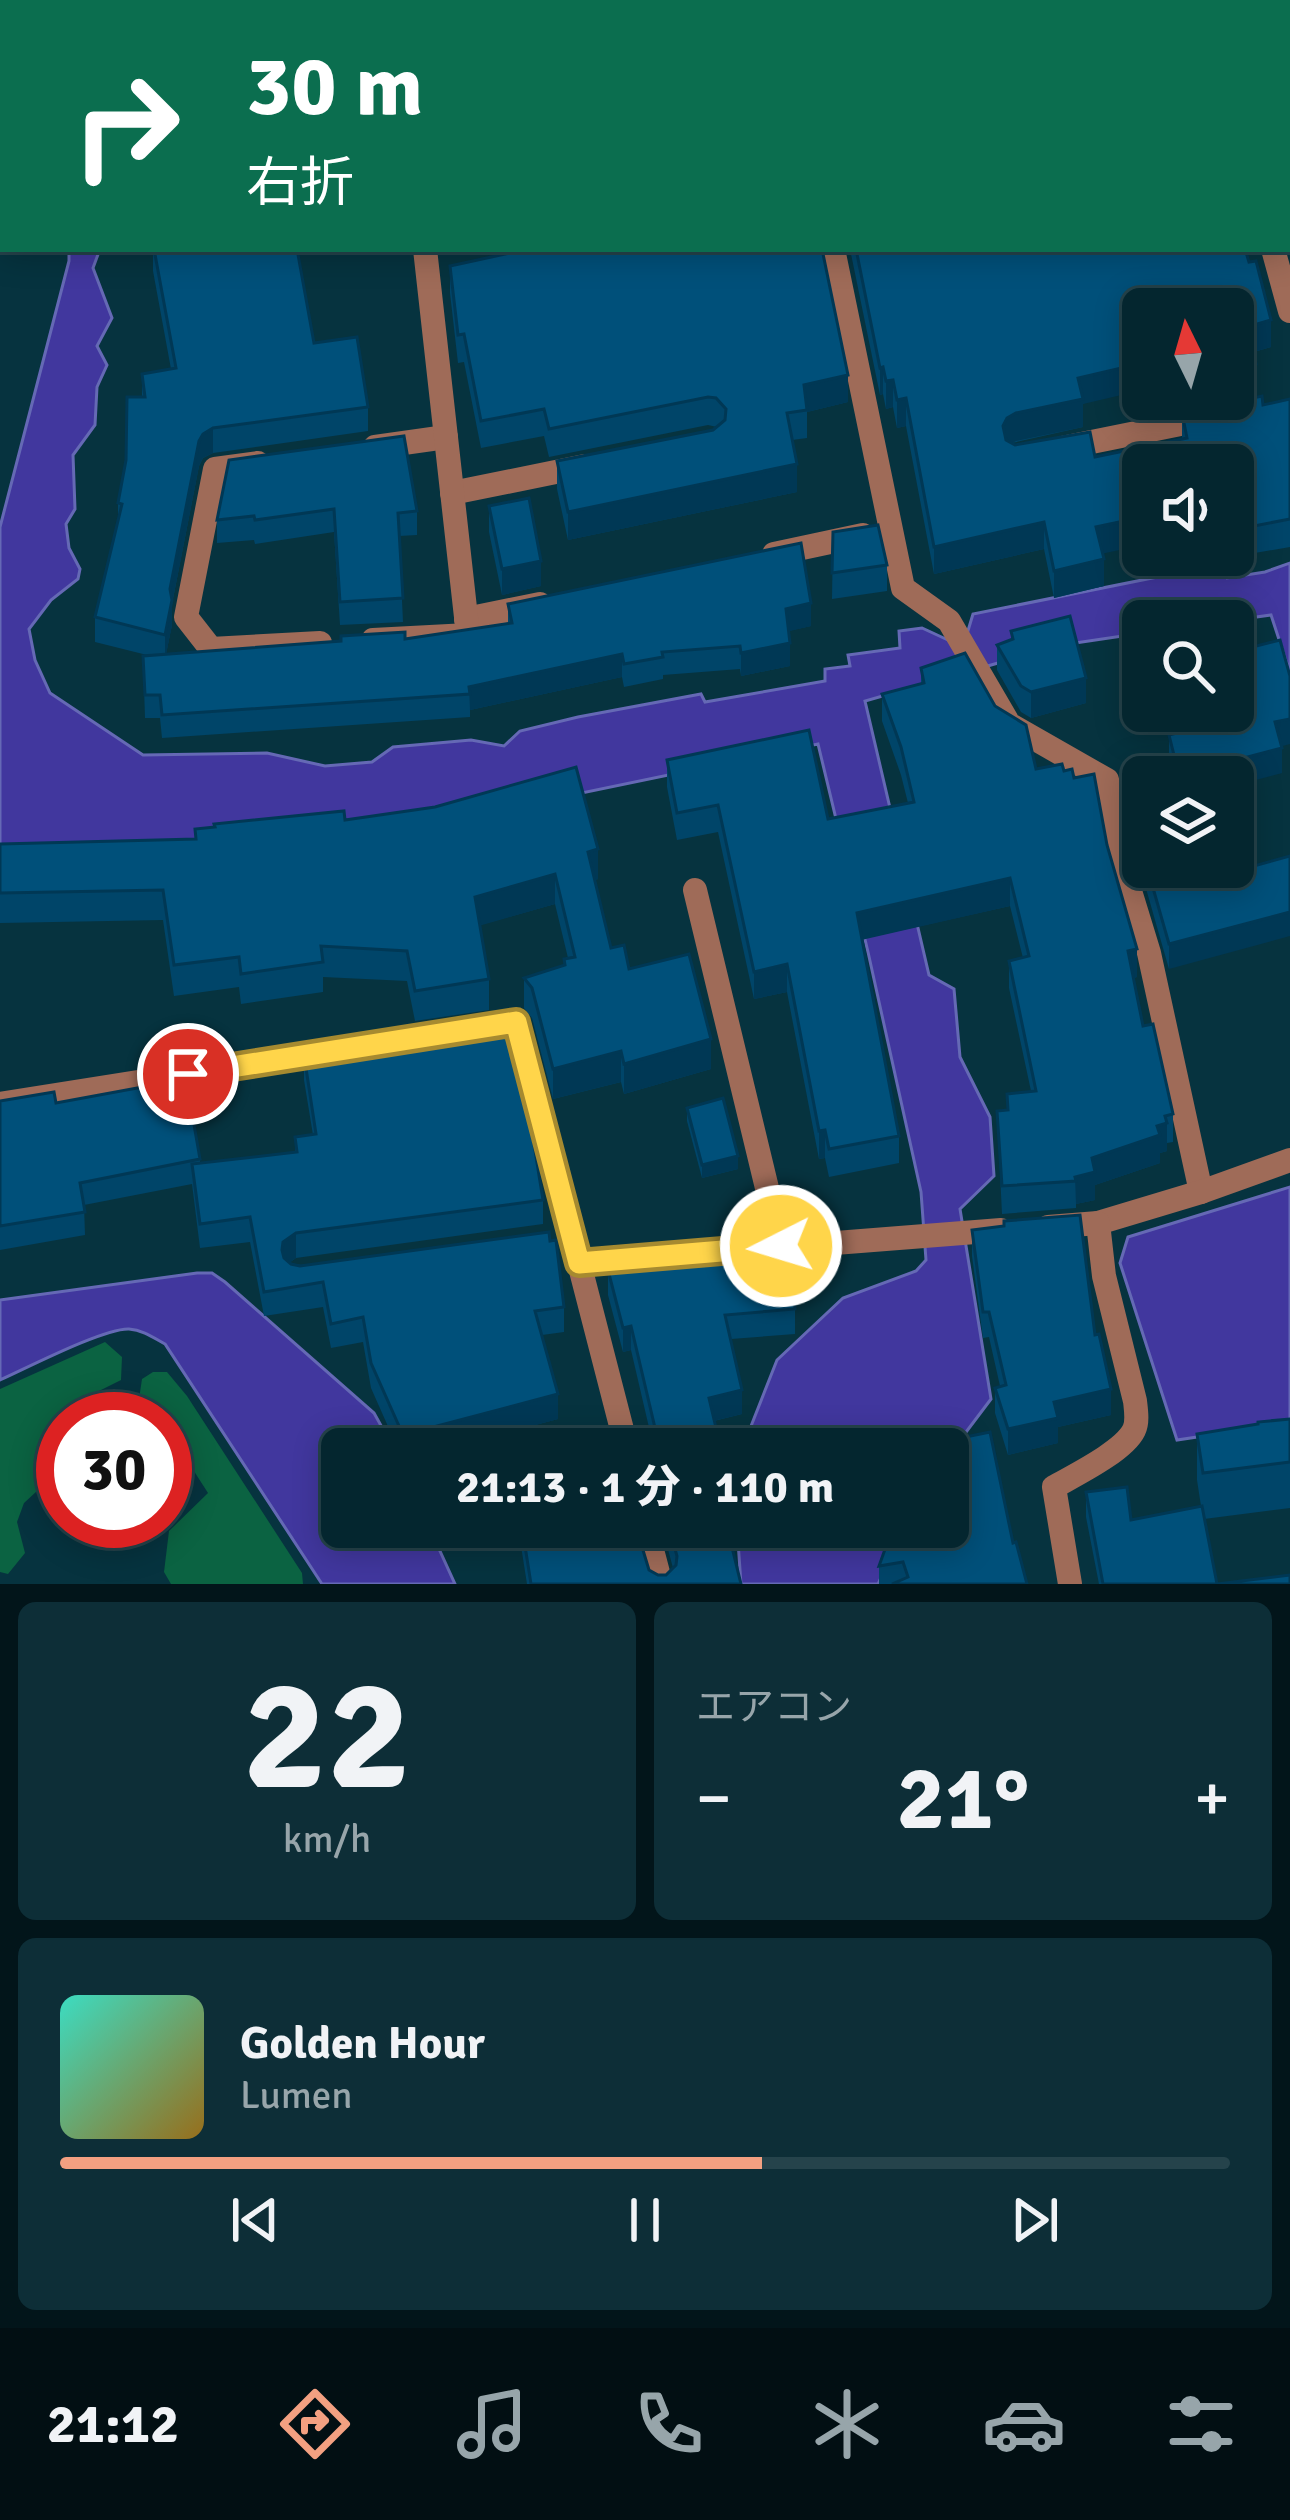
<!DOCTYPE html>
<html lang="ja">
<head>
<meta charset="utf-8">
<style>
	body { margin:0; font-family:Signika,"Noto Sans JP",sans-serif; background:#0d2e37; color:#f1f3f6; height:100vh; display:flex; flex-direction:column; font-size:45px; white-space:nowrap }
	* { box-sizing:border-box; margin:0 }
	p { font-size:39px; color:#97a5aa }
	.icon { flex:none; width:66px; height:66px; fill:none; stroke:currentColor; stroke-width:2; stroke-linecap:round; stroke-linejoin:round }
	.map { position:relative; height:1584px; overflow:hidden }
	.sheet { display:flex; flex-direction:column; gap:18px; padding:18px; background:#02151a; flex:1 }
	.sheet>* { flex:none }
	.top-card { position:absolute; left:0px; top:0px; width:1290px; height:252px; box-shadow:0 6px 30px #0003,0 0 0 3px #25434b; background:#0b6e4f; color:#fff; overflow:hidden }
	.needle { width:78px; rotate:355deg }
	.tools { position:absolute; left:1122px; top:288px; display:grid; gap:24px }
	.tools a { display:grid; place-items:center; width:132px; height:132px; border-radius:18px; background:#04262f; box-shadow:0 6px 30px #0003,0 0 0 3px #25434b; font-size:60px }
	.speed { position:absolute; left:36px; top:1392px; display:flex; gap:24px; font-size:60px; font-weight:700; text-align:center }
	.speed>* { display:grid; place-content:center; width:156px; height:156px; border-radius:50%; background:#04262f; box-shadow:0 6px 30px #0003,0 0 0 3px #25434b; line-height:1 }
	.speed .limit { border:18px solid #d22; background:#fff; color:#111 }
	.pin { position:absolute; display:grid; place-items:center; width:102px; height:102px; color:#fff; margin:-51px; border:6px solid #fff; border-radius:50%; box-shadow:0 3px 12px #0007 }
	.me { position:absolute; width:132px; margin:-66px; rotate:265deg; stroke-linejoin:round; filter:drop-shadow(0 0 9px #0008) }
	.turn { display:flex; align-items:center; gap:42px; height:252px; padding:0 48px; font-size:54px }
	.turn .icon { width:156px; height:156px; stroke-width:2.5 }
	.turn b { display:block; font-size:84px; line-height:102px }
	.big { font-size:90px; font-weight:800; line-height:1.1 }
	.sheet .widget { flex:1; display:flex; flex-direction:column; justify-content:center; gap:18px; min-width:0; padding:0 42px; border-radius:18px; background:#0d2e37 }
	.sheet .dial { align-items:center; gap:0 }
	.dial b { font-size:156px; line-height:1 }
	.song { display:flex; align-items:center; gap:36px }
	.cover { width:144px; height:144px; border-radius:18px; background:linear-gradient(135deg,hsl(170 70% 55%),hsl(40 70% 35%)) }
	.played { height:12px; border-radius:6px; background:linear-gradient(90deg,#f3a081 60%,#25434b 60%) }
	.keys { display:flex; justify-content:space-around; direction:ltr }
	.heat { display:flex; justify-content:space-between; align-items:center; font-size:66px; direction:ltr }
	.sheet .tiles { flex:1; display:grid; gap:18px; grid-template-columns:1fr 1fr }
	.widget:last-child { grid-column:span 2 }
	.trip { position:absolute; left:321px; top:1428px; width:648px; height:120px; border-radius:18px; background:#04262f; box-shadow:0 6px 30px #0003,0 0 0 3px #25434b; font-weight:800; line-height:120px; text-align:center }
	.menu { display:flex; height:192px; justify-content:space-around; align-items:center; background:#020f13; color:#97a5aa }
	.menu .icon { width:84px; height:84px }
	.menu .active { color:#f3a081 }
	.menu b { font-size:54px; color:#f1f3f6 }
	.map>svg:first-child { display:block }
</style>
</head>
<body>
<div class="map">
<svg width="1290" height="1584" viewBox="0 0 1290 1584">
	<rect width="100%" height="100%" fill="#06333f"/>
	<!-- green -->
	<g fill="#0b6342">
		<polygon points="105,1342 122,1357 121,1380 81,1400 82,1419 63,1419 63,1467 24,1503 17,1522 25,1553 8,1574 0,1572 0,1389"/>
		<polygon points="153,1372 167,1372 187,1396 302,1573 303,1584 171,1584 164,1572 169,1531 208,1493 165,1426 165,1419 158,1419 139,1399 142,1379"/>
	</g>
	<!-- water -->
	<g fill="#41379e" stroke="#6569b5" stroke-width="3">
		<polygon points="69,249 100,249 93,268 112,318 97,346 107,365 97,387 95,425 73,455 75,509 66,524 69,548 80,569 78,579 51,600 29,629 35,660 50,693 143,755 267,753 325,766 372,762 393,747 471,740 504,746 520,731 578,717 701,694 705,702 825,681 825,669 850,666 848,655 900,648 899,631 922,628 948,640 967,634 973,614 1217,565 1227,578 1265,572 1290,563 1290,673 1271,615 1228,621 1143,621 1143,633 1028,650 998,663 865,701 929,975 954,989 960,1057 990,1117 994,1176 960,1209 991,1399 948,1456 948,1449 742,1449 777,1360 843,1298 916,1271 926,1260 921,1192 868,952 818,744 394,832 0,868 0,527 69,261"/>
		<polygon points="1290,1187 1290,1423 1177,1440 1120,1263 1128,1237"/>
		<path d="M197,1273H212L225,1282L374,1413L394,1449H342V1527H429L455,1584H322L165,1344C154,1338 143,1330 129,1329C104,1328 27,1368 0,1380V1300Z"/>
		<polygon points="737,1527 904,1527 878,1584 741,1584"/>
	</g>
	<g fill="none" stroke-linecap="round" stroke-linejoin="round">
		<!-- minor -->
		<g stroke="#9f6b58" stroke-width="24">
			<polyline points="578,0 578,3"/>
			<polyline points="1203,0 1204,3"/>
			<polyline points="833,249 903,588 949,621 1009,724 1107,780 1123,868 1149,953 1201,1192"/>
			<polyline points="1273,249 1290,311"/>
			<polyline points="375,447 446,437"/>
			<polyline points="1062,448 1210,418"/>
			<polyline points="258,463 215,469 186,617 211,649 320,643"/>
			<polyline points="452,493 585,466"/>
			<polyline points="774,554 863,535"/>
			<polyline points="466,619 540,604"/>
			<polyline points="373,640 468,635 425,249"/>
			<polyline points="695,890 781,1246"/>
			<polyline points="475,1028 516,1022 579,1263"/>
			<polyline points="0,1104 334,1051"/>
			<polyline points="1048,1227 1098,1223 1201,1192 1290,1160"/>
			<polyline points="627,1449 579,1263 1001,1230"/>
			<polyline points="646,1527 661,1584"/>
			<path d="M1070,1584L1054,1487C1075,1475 1124,1451 1134,1430C1138,1422 1136,1410 1135,1401L1104,1276L1098,1223"/>
		</g>
	</g>
	<!-- wall -->
	<g fill="#004569">
		<polygon points="198,0 518,0 518,3 199,3"/>
		<rect x="594" y="0" width="178" height="3"/>
		<polygon points="153,249 314,343 368,407 368,431 213,453 203,458 199,466 172,604 172,625 166,654 405,639 508,624 508,604 811,626 788,631 790,666 741,676 740,669 663,675 663,679 624,687 622,677 470,710 470,717 162,738 160,718 145,718 143,656 147,655 95,642 95,617 118,521 118,503 142,397 142,374 171,369 153,271"/>
		<polygon points="850,249 1245,249 1271,347 1254,352 1256,391 1233,396 1233,309 1083,404 1083,427 1012,443 1015,445 1095,457 1182,439 1182,413 1263,405 1290,399 1290,547 1249,554 1244,524 1241,525 1239,518 1103,553 1104,586 1054,598 1044,549 934,574 906,426 897,428 893,407 886,409 883,394 880,395"/>
		<polygon points="450,266 848,402 807,412 807,438 792,440 797,492 568,540 557,489 557,461 713,430 717,427 708,425 549,457 544,436 481,448 464,362 458,363 450,293"/>
		<polygon points="229,460 417,511 417,535 399,536 403,622 340,625 334,532 255,544 254,540 217,543 217,520"/>
		<polygon points="489,506 541,586 502,595 489,532"/>
		<polygon points="833,532 887,565 887,591 832,599"/>
		<polygon points="1011,631 1086,703 1031,718 1021,712 997,670 997,645 1011,640"/>
		<polygon points="921,668 995,706 1036,769 1064,771 1074,778 1107,845 1137,977 1133,978 1143,1026 1173,1114 1173,1142 1167,1143 1167,1151 1160,1153 1160,1163 1095,1185 1095,1200 1076,1204 1076,1208 1002,1214 997,1111 1007,1110 1007,1094 1031,1091 1009,988 1009,961 1023,958 1010,906 862,939 899,1136 899,1163 829,1177 825,1158 819,1159 787,992 754,999 718,832 677,840 667,787 667,760 828,819 908,803 901,775 882,721 882,694 921,684"/>
		<polygon points="1185,711 1233,711 1281,746 1282,773 1233,777 1173,777 1169,760 1169,735 1190,730"/>
		<polygon points="1126,769 1143,777 1143,867 1170,867 1169,969 1139,864 1126,794"/>
		<polygon points="345,820 598,879 595,880 611,948 711,1069 624,1094 621,1082 553,1099 532,1018 524,1008 524,978 564,966 564,959 568,958 555,904 480,925 489,979 489,1010 415,1021 407,981 323,977 323,992 241,1004 239,987 174,996 163,920 0,923 0,844 195,839 195,829"/>
		<polygon points="304,1055 543,1200 543,1224 296,1258 289,1263 564,1307 564,1332 542,1335 558,1419 444,1449 398,1449 371,1388 363,1342 331,1348 323,1307 264,1316 250,1242 200,1248 192,1184 84,1205 85,1235 0,1250 0,1101 56,1103 200,1159 200,1163 295,1152 295,1137 313,1135 304,1080"/>
		<polygon points="687,1108 738,1169 702,1178 687,1121"/>
		<polygon points="972,1230 1095,1335 1111,1415 1058,1427 1058,1443 1008,1455 995,1413 995,1388 1000,1386 989,1337 983,1338 972,1256"/>
		<polygon points="674,1261 795,1309 795,1334 731,1339 742,1414 714,1421 721,1449 654,1449 631,1350 623,1352 608,1295 608,1270"/>
		<polygon points="1290,1419 1290,1508 1204,1519 1217,1584 1290,1584 1099,1584 1086,1517 1086,1492 1131,1520 1201,1506 1197,1480 1197,1434"/>
		<polygon points="946,1441 1013,1543 1027,1584 879,1584 879,1566 948,1527 948,1449 946,1449"/>
		<polygon points="518,1527 636,1527 649,1570 658,1575 666,1575 673,1568 662,1527 727,1527 741,1584 527,1584"/>
	</g>
	<!-- shaded-wall -->
	<g fill="#003855">
		<polygon points="1290,108 1290,136 1287,137 1287,109"/>
		<polygon points="1271,320 1271,347 1250,353 1250,326"/>
		<polygon points="1143,363 1143,390 1083,404 1083,427 1016,441 1007,446 1003,426 1007,418 1078,378"/>
		<polygon points="1256,364 1256,391 1233,396 1233,368"/>
		<polygon points="883,367 883,394 880,395 880,368"/>
		<polygon points="848,375 848,402 807,412 804,385"/>
		<polygon points="893,380 893,407 886,409 886,381"/>
		<polygon points="906,398 906,426 897,428 897,400"/>
		<polygon points="1176,399 1218,399 1176,408"/>
		<polygon points="213,428 213,453 203,458 199,466 172,604 172,625 165,660 165,635 170,589 199,441 203,434"/>
		<polygon points="797,464 797,492 568,540 568,512"/>
		<polygon points="1239,491 1239,518 1233,520 1233,493"/>
		<polygon points="1244,497 1244,524 1241,525 1241,498"/>
		<polygon points="1143,517 1143,545 1096,555 1096,527"/>
		<polygon points="1044,522 1044,549 934,574 934,547"/>
		<polygon points="1104,559 1104,586 1054,598 1054,571"/>
		<polygon points="541,561 541,586 502,595 502,569"/>
		<polygon points="811,603 811,626 786,632 786,609"/>
		<polygon points="790,643 790,666 741,676 741,653"/>
		<polygon points="622,654 622,677 470,710 469,687"/>
		<polygon points="1086,678 1086,703 1031,718 1031,692"/>
		<polygon points="1290,719 1290,744 1275,748 1275,722"/>
		<polygon points="1282,748 1282,773 1233,786 1233,777 1179,777 1179,775"/>
		<polygon points="598,849 598,879 588,882 588,852"/>
		<polygon points="555,874 555,904 475,927 475,897"/>
		<polygon points="1010,878 1010,906 857,941 857,913"/>
		<polygon points="1290,912 1290,936 1169,969 1169,944"/>
		<polygon points="1137,949 1137,977 1128,979 1128,951"/>
		<polygon points="787,964 787,992 754,999 754,972"/>
		<polygon points="711,1039 711,1069 624,1094 624,1064"/>
		<polygon points="621,1051 621,1082 553,1099 553,1069"/>
		<polygon points="1167,1123 1167,1151 1160,1153 1160,1163 1095,1185 1095,1200 1076,1204 1075,1177 1092,1158 1157,1126"/>
		<polygon points="825,1130 825,1158 819,1159 819,1131"/>
		<polygon points="738,1156 738,1169 702,1178 702,1165"/>
		<polygon points="296,1233 296,1258 283,1267 282,1250 283,1242"/>
		<polygon points="631,1326 631,1350 623,1352 623,1328"/>
		<polygon points="1111,1389 1111,1415 1058,1427 1058,1443 1008,1455 1008,1429 1054,1402"/>
		<polygon points="742,1390 742,1414 709,1422 709,1398"/>
		<polygon points="558,1394 558,1419 444,1449 403,1449 403,1435"/>
	</g>
	<!-- building -->
	<g fill="#00507a" stroke="#003855" stroke-width="3">
		<rect x="202" y="0" width="208" height="3"/>
		<polygon points="599,0 751,0 752,3 599,3"/>
		<polygon points="856,0 1186,0 1187,3 857,3"/>
		<polygon points="1268,0 1290,0 1290,108 1287,109 1287,3 1269,3"/>
		<polygon points="154,249 297,249 314,343 357,337 368,407 213,428 203,434 199,441 170,589 172,600 165,635 95,617 122,504 118,503 126,460 127,397 145,397 142,374 176,368"/>
		<polygon points="528,249 822,249 848,375 804,385 807,410 787,413 797,464 568,512 557,461 713,430 725,420 726,409 716,398 708,397 549,429 544,409 481,421 464,334 458,335 450,266"/>
		<polygon points="856,249 1245,249 1249,262 1256,261 1271,320 1250,326 1256,364 1233,368 1233,309 1143,309 1143,363 1078,378 1083,399 1016,413 1007,418 1003,426 1006,440 1015,445 1090,432 1095,457 1187,438 1182,413 1262,396 1263,405 1290,399 1290,519 1249,527 1244,497 1241,498 1239,491 1233,493 1233,465 1143,465 1143,517 1096,527 1104,559 1054,571 1044,522 934,547 906,398 897,400 893,380 886,381 883,367 880,368"/>
		<polygon points="404,436 417,511 398,513 403,598 340,602 334,509 255,520 254,516 217,520 229,460"/>
		<polygon points="529,498 541,561 502,569 489,506"/>
		<polygon points="878,525 887,565 832,573 833,532"/>
		<polygon points="801,543 811,603 786,609 790,643 741,653 740,646 662,652 663,657 624,664 622,654 469,687 470,694 162,715 160,695 145,695 143,656 341,641 341,636 405,632 405,639 512,623 508,604"/>
		<polygon points="1070,616 1086,678 1031,692 1021,686 997,645 1013,639 1011,631"/>
		<polygon points="1280,640 1290,676 1290,719 1275,722 1282,748 1179,775 1169,735 1196,728 1191,711 1233,711 1233,652"/>
		<polygon points="965,653 995,706 1026,725 1036,769 1062,764 1064,771 1072,769 1074,778 1094,774 1107,845 1137,949 1128,951 1143,1026 1153,1024 1173,1114 1165,1116 1167,1123 1157,1126 1160,1135 1092,1158 1095,1172 1075,1177 1076,1181 1002,1186 997,1111 1008,1110 1007,1094 1036,1091 1009,961 1029,956 1010,878 857,913 899,1136 829,1149 825,1130 819,1131 787,964 754,972 718,805 677,813 667,760 809,730 828,819 914,802 901,747 882,694 924,683 921,668"/>
		<polygon points="1146,764 1149,777 1143,777 1143,853 1126,769"/>
		<polygon points="576,767 598,849 588,852 611,948 624,945 629,969 689,954 711,1039 624,1064 621,1051 553,1069 532,988 524,978 565,965 564,959 575,957 555,874 475,897 489,979 415,991 407,951 321,946 323,962 241,974 239,957 174,965 163,890 0,893 0,844 196,839 195,829 215,827 214,824 344,811 345,820 435,807"/>
		<polygon points="1290,856 1290,912 1169,944 1147,867 1170,867 1175,888"/>
		<polygon points="504,1016 528,1107 543,1200 296,1233 283,1242 282,1250 284,1258 291,1264 300,1266 549,1232 550,1241 556,1240 564,1307 535,1311 558,1394 403,1435 371,1363 363,1317 331,1324 323,1282 264,1292 250,1217 200,1224 192,1164 297,1152 295,1137 316,1134 304,1055 405,1037 404,1033"/>
		<polygon points="186,1079 200,1159 80,1183 85,1212 0,1226 0,1101 54,1092 56,1103"/>
		<polygon points="723,1098 738,1156 702,1165 687,1108"/>
		<polygon points="1080,1215 1095,1335 1099,1334 1111,1389 1054,1402 1058,1418 1008,1429 995,1388 1006,1385 989,1312 983,1312 972,1230 1004,1226 1004,1221"/>
		<polygon points="790,1246 795,1309 725,1315 742,1390 709,1398 721,1449 660,1449 631,1326 623,1328 608,1270 672,1253 674,1261 694,1255"/>
		<polygon points="1290,1419 1290,1462 1203,1473 1197,1434 1258,1424 1258,1422"/>
		<polygon points="990,1432 1013,1543 1016,1542 1027,1584 892,1584 908,1577 903,1562 879,1566 893,1527 948,1527 948,1464 950,1463 946,1441"/>
		<polygon points="1127,1487 1131,1520 1202,1506 1217,1584 1290,1575 1290,1584 1103,1584 1086,1492"/>
		<polygon points="522,1527 636,1527 649,1570 658,1575 666,1575 676,1565 677,1556 669,1527 727,1527 741,1584 531,1584"/>
	</g>
	<g fill="none" stroke-linecap="round" stroke-linejoin="round">
		<!-- route casing -->
		<g stroke="#a68a30" stroke-width="30">
			<polyline id="route" points="188,1074 516,1022 579,1263 781,1246"/>
		</g>
		<!-- route -->
		<use href="#route" stroke="#ffd54a" stroke-width="21"/>
	</g>
</svg>
<div class="tools">
<a><svg class="needle" viewBox="-14 -14 28 28"><path d="M0-13l5 13h-10z" fill="#e53935"/><path d="M0 13l5-13h-10z" fill="#97a5aa"/></svg></a>
<a><svg class="icon" aria-label="sound" viewBox="0 0 24 24"><path d="M4 9h4l5-4v14l-5-4H4zM17 9q2 3 0 6"/></svg></a>
<a><svg class="icon" aria-label="search" viewBox="0 0 24 24"><circle cx="10" cy="10" r="6"/><path d="M15 15l6 6"/></svg></a>
<a><svg class="icon" aria-label="layers" viewBox="0 0 24 24"><path d="M12 4l9 5-9 5-9-5zM3 14l9 5 9-5"/></svg></a>
</div>
<div class="speed"><div class="limit">30</div></div>
<div class="pin" style="left:188px;top:1074px;background:#d93025"><svg class="icon" aria-label="arrive" viewBox="0 0 24 24"><path d="M6 21V4h12l-3 4 3 4H6"/></svg></div>
<svg class="me" style="left:781px;top:1246px" viewBox="-20 -20 40 40"><circle r="17" fill="#ffd54a" stroke="#fff" stroke-width="3"/><path d="M0-11L8 9 0 5-8 9z" fill="#fff"/></svg>
<div class="trip">21:13 · 1 分 · 110 m</div>
<div class="top-card">
<div class="turn"><svg class="icon" aria-label="right" viewBox="0 0 24 24"><path d="M7 20v-9h11M14 6l5 5-5 5"/></svg><div><b>30 m</b>右折</div></div>
</div>
</div>
<section class="sheet">
<div class="tiles">
<div class="widget dial"><b>22</b><p>km/h</p></div>
<div class="widget"><p>エアコン</p>
<div class="heat"><a>−</a><b class="big">21°</b><a>+</a></div>
</div>
<div class="widget">
<div class="song"><i class="cover"></i><div><b>Golden Hour</b><p>Lumen</p></div></div>
<div class="played"></div>
<div class="keys"><svg class="icon" aria-label="previous" viewBox="0 0 24 24"><path d="M18 5L8 12l10 7zM5 5v14"/></svg><svg class="icon" aria-label="pause" viewBox="0 0 24 24"><path d="M8 5v14M16 5v14"/></svg><svg class="icon" aria-label="next" viewBox="0 0 24 24"><path d="M6 5l10 7-10 7zM19 5v14"/></svg></div>
</div>
</div>
</section>
<nav class="menu">
<b>21:12</b>
<svg class="icon active" aria-label="directions" viewBox="0 0 24 24"><path d="M12 3l9 9-9 9-9-9zM9 14v-3h6M13 9l2 2-2 2"/></svg>
<svg class="icon" aria-label="music" viewBox="0 0 24 24"><path d="M9 18V5l10-2v13"/><circle cx="6" cy="18" r="3"/><circle cx="16" cy="16" r="3"/></svg>
<svg class="icon" aria-label="phone" viewBox="0 0 24 24"><path d="M5 4h4l2 5-3 2q2 4 5 5l2-3 5 2v4C11 20 4 13 5 4z"/></svg>
<svg class="icon" aria-label="climate" viewBox="0 0 24 24"><path d="M12 3v18M4 7l16 10M4 17L20 7"/></svg>
<svg class="icon" aria-label="car" viewBox="0 0 24 24"><path d="M5 17H2v-5l4-1 3-4h7l3 4 3 1v5h-3M9 17h6M6 11h13"/><circle cx="7" cy="17" r="2"/><circle cx="17" cy="17" r="2"/></svg>
<svg class="icon" aria-label="filters" viewBox="0 0 24 24"><path d="M4 7h16M4 17h16"/><circle cx="9" cy="7" r="2"/><circle cx="15" cy="17" r="2"/></svg>
</nav>
</body>
</html>
